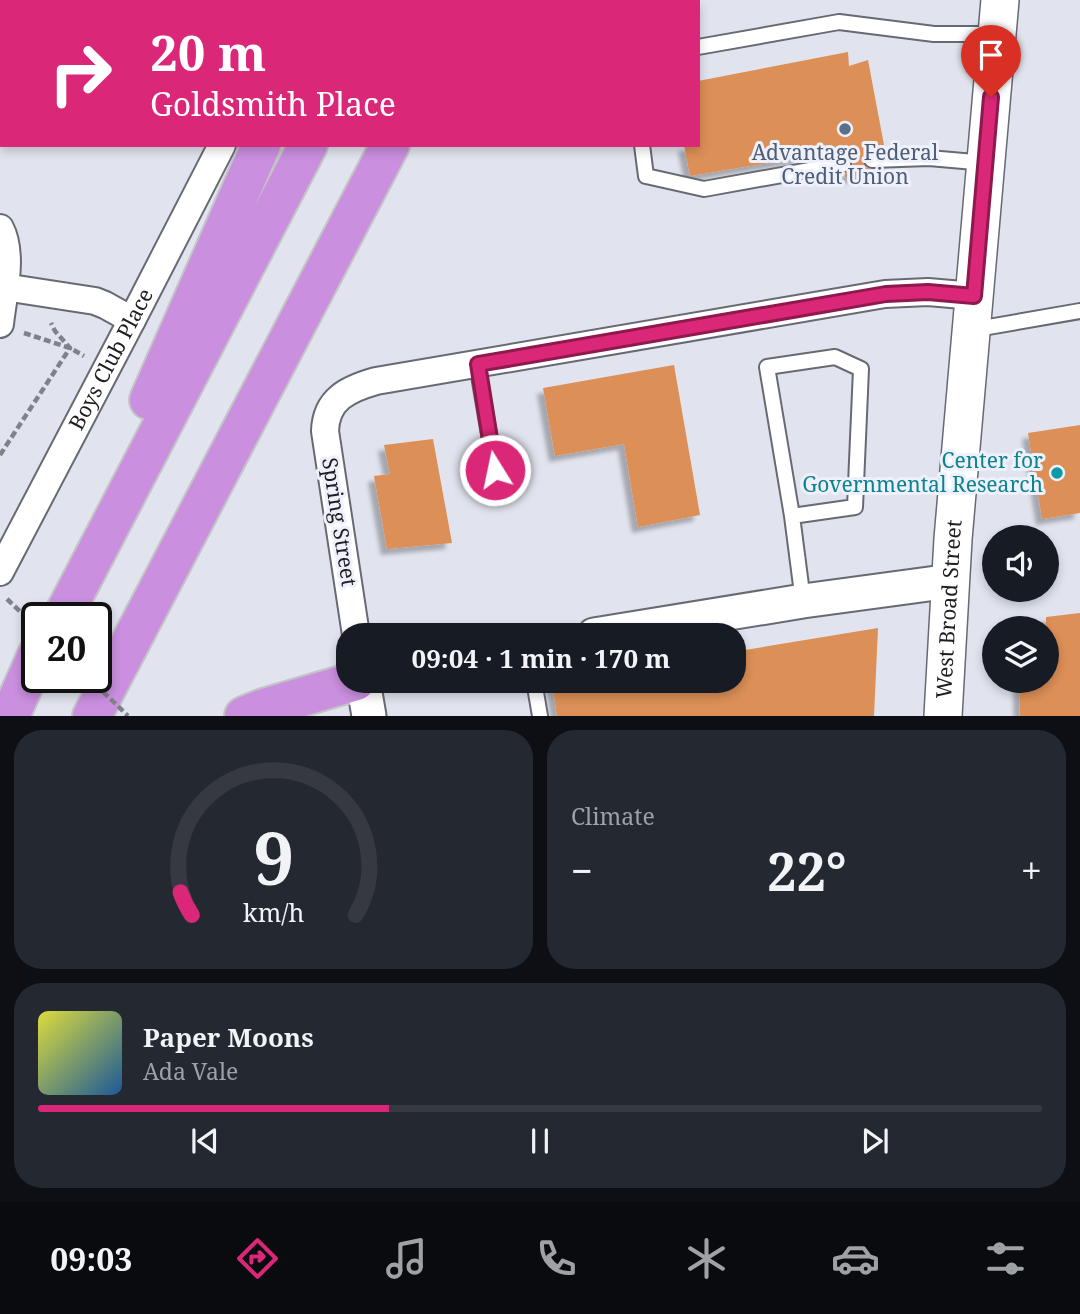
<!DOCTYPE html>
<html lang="en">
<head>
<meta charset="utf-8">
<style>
	body { margin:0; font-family:"Noto Serif",serif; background:#242831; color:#f1f3f6; height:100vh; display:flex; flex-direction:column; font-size:26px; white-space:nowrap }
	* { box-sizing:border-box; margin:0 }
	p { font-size:23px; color:#9ea1a6 }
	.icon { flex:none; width:38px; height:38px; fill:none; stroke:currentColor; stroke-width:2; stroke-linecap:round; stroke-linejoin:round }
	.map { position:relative; height:716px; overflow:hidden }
	.drawer { display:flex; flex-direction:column; gap:14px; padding:14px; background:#0d0f14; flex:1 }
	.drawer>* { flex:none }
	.top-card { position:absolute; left:0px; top:0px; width:700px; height:147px; box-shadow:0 4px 10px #0003; background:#db2777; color:#fff; overflow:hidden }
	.fabs { position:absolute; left:982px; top:525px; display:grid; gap:14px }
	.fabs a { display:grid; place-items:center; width:77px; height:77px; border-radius:50%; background:#171b24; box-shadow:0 4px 10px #0003; font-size:35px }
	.speed { position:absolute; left:21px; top:602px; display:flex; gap:14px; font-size:35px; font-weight:700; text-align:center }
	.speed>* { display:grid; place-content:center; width:91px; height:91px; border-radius:50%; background:#171b24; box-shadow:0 4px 10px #0003; line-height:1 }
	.speed .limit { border:4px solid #111; border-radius:10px; background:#fff; color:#111 }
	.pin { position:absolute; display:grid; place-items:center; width:60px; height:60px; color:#fff; margin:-72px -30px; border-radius:50% 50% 50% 0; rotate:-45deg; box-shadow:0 0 7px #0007 }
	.pin .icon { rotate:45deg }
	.me { position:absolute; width:77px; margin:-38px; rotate:350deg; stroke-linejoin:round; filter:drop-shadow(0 0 5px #0008) }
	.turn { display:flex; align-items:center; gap:24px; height:147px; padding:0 35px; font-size:32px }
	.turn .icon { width:91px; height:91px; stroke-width:2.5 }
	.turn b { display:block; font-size:49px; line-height:60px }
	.big { font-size:52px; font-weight:700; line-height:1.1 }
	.drawer .card { flex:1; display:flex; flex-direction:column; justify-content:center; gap:10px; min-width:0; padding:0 24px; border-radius:28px; background:#242831 }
	.drawer .dial { align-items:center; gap:0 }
	.dial svg { height:182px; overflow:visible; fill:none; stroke:#363941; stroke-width:7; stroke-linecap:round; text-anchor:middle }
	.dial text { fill:#f1f3f6; stroke:none }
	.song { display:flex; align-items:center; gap:21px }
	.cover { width:84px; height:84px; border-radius:10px; background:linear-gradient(135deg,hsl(60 70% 55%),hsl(210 70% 35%)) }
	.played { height:7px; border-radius:4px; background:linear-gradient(90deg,#db2777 35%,#363941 35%) }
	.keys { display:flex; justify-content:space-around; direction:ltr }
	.heat { display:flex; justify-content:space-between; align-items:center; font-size:38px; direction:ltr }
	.drawer .tiles { flex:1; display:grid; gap:14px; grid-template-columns:1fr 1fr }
	.card:last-child { grid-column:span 2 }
	.trip { position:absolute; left:336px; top:623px; width:410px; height:70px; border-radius:28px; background:#171b24; box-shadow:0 4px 10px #0003; font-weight:700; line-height:70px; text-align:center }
	.tab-bar { display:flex; height:112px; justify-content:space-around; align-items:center; background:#090b0e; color:#9ea1a6 }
	.tab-bar .icon { width:49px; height:49px }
	.tab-bar .on { color:#db2777 }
	.tab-bar b { font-size:32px; color:#f1f3f6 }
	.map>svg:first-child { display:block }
</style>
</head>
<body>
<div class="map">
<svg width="1080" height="716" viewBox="0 0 1080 716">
	<defs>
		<filter id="shadow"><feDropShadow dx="-6" dy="6" stdDeviation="2" flood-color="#0004"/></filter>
	</defs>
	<rect width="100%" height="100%" fill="#e1e3ee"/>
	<!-- building -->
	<g fill="#dc8f56" filter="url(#shadow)">
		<polygon points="848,52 849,66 868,60 884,145 869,146 870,151 864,155 862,161 867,168 874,170 875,175 845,177 844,174 850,171 853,163 850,157 841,155 840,151 690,176 684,145 698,145 698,81"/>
		<polygon points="674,365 700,515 638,527 624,444 555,456 543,388"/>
		<polygon points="1080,425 1080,513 1042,519 1028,433"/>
		<polygon points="433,439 452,543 387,549 374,476 390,474 384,445"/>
		<polygon points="1080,613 1080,716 1020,716 1019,681 1046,681 1046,617"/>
		<polygon points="878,628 874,716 557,716 552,681 733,681 733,652"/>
	</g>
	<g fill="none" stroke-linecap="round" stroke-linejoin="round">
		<!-- service casing -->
		<g stroke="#686a73" stroke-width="18">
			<g id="service">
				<polyline points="698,47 839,22 934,34 995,34"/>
				<polyline points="642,145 646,176 704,189 843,164"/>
				<polyline points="872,160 929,158 986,163"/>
				<polyline points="971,330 1080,311"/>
				<polyline points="477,364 495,470"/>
				<polyline points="792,516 855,507 861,369 835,357 767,367 792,516 803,601"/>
				<polyline points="534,681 540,716"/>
			</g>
		</g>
		<!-- minor casing -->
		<g stroke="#686a73" stroke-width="30">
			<g id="minor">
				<polyline points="291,2 292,0"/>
				<path d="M0,228C14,254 3,295 0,324"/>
				<polyline points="4,287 95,301 105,305 132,320"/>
				<path id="s1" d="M0,572L132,320L222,145"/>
				<path d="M356,635L325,431C326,399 348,389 376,381L885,294L928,292L974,296"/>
			</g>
		</g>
		<!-- tertiary casing -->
		<g stroke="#686a73" stroke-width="37">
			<g id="tertiary">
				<polyline points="594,635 803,601 951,581"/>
				<polyline points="363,681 369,716"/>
			</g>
		</g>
		<!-- secondary casing -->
		<g stroke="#686a73" stroke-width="40">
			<g id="secondary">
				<path id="s2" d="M943,716L953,539L1000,0"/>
			</g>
		</g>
		<!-- motorway casing -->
		<g stroke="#c4c4c6" stroke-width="42">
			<g id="motorway">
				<polyline points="322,2 322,0"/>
				<polyline points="383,2 384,0"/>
				<polyline points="470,2 471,0"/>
				<polyline points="149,400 261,145"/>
				<polyline points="62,618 308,145"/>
				<polyline points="10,716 37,655"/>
				<polyline points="92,716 390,145"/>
				<polyline points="244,716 264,708 356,681"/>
			</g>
		</g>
		<!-- path -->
		<g stroke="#818289" stroke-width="4.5" stroke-dasharray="7 3.5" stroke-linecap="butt">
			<polyline points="24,333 70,348 84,356"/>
			<polyline points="0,455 70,348 55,331 51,323"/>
			<polyline points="7,599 29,620"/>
		</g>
		<!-- service -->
		<use href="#service" stroke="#fff" stroke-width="14"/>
		<!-- minor -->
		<use href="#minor" stroke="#fff" stroke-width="26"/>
		<!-- tertiary -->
		<use href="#tertiary" stroke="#fff" stroke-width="33"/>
		<!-- secondary -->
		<use href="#secondary" stroke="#fff" stroke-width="37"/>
		<!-- motorway -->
		<use href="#motorway" stroke="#ca8fdf" stroke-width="38"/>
		<!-- path-bridge -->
		<polyline stroke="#818289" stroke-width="4.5" stroke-dasharray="7 3.5" stroke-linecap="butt" points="88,677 128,716"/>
	</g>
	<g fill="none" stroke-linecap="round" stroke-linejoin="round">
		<!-- route casing -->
		<g stroke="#8e194d" stroke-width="18">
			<polyline id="route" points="495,470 478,364 886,294 928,292 974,296 991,97"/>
		</g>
		<!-- route -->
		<use href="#route" stroke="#db2777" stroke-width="12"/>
	</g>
	<!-- markers -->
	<circle fill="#5c6f8a" stroke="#eef0fb" stroke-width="2.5" cx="845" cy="129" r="7"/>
	<circle fill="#0f9aa8" stroke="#eef0fb" stroke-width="2.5" cx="1057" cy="473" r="7"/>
	<g text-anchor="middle" stroke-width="6" stroke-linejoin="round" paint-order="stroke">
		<!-- service labels -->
		<g font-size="21" fill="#4e5e75" stroke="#eef0fb">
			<text x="845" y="160">Advantage Federal<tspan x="845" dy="24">Credit Union</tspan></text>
		</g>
		<!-- street labels -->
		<g font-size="21" fill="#1e1e22" stroke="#eef0fb">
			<text dy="7" stroke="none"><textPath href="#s1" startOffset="240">Boys Club Place</textPath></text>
			<text transform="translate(339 522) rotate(81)" y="7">Spring Street</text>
			<text dy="7" stroke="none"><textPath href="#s2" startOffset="107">West Broad Street</textPath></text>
		</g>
		<!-- culture labels -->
		<g font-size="21" fill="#0d838f" stroke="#eef0fb" text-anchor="end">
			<text x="1043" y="468">Center for<tspan x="1043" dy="24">Governmental Research</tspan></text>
		</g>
	</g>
</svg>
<div class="fabs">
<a><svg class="icon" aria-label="sound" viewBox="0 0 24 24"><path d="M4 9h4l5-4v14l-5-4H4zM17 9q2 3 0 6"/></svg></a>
<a><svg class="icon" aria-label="layers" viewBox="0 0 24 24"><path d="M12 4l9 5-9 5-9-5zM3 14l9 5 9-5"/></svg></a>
</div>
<div class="speed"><div class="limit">20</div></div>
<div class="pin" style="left:991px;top:97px;background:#d93025"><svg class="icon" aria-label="arrive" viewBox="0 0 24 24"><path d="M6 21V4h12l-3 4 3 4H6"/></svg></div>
<svg class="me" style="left:495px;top:470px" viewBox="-20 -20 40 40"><circle r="17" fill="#db2777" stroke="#fff" stroke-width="3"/><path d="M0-11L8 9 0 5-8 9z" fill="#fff"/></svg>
<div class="trip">09:04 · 1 min · 170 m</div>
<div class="top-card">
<div class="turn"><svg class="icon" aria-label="right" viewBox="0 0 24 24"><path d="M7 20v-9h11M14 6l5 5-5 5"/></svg><div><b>20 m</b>Goldsmith Place</div></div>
</div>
</div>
<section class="drawer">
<div class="tiles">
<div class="card dial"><svg viewBox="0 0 100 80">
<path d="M14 69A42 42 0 1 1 86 69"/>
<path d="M14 69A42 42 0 0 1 9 59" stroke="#db2777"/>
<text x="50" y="56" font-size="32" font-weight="700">9</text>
<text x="50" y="72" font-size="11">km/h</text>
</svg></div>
<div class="card"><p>Climate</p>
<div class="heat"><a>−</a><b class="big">22°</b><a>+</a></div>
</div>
<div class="card">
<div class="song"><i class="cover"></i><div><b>Paper Moons</b><p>Ada Vale</p></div></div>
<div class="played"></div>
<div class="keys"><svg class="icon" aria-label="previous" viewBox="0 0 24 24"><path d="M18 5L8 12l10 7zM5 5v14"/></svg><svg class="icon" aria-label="pause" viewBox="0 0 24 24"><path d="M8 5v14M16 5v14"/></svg><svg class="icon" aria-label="next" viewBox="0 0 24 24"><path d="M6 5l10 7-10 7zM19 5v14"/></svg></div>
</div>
</div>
</section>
<nav class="tab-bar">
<b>09:03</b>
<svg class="icon on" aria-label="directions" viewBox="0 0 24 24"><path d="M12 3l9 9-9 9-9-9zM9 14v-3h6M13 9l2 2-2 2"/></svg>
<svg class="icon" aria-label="music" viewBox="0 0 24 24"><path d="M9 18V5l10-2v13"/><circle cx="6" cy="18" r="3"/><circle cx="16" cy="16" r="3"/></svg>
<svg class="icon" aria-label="phone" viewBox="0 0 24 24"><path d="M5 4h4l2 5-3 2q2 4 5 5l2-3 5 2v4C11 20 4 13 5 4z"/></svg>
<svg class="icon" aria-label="climate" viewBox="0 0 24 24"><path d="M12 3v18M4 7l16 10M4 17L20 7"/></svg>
<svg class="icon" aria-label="car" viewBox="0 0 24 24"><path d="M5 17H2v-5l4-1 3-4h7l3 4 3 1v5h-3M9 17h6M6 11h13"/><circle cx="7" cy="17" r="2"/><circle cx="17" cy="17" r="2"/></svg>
<svg class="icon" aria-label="filters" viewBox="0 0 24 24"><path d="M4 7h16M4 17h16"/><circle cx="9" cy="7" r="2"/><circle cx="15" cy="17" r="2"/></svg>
</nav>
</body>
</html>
